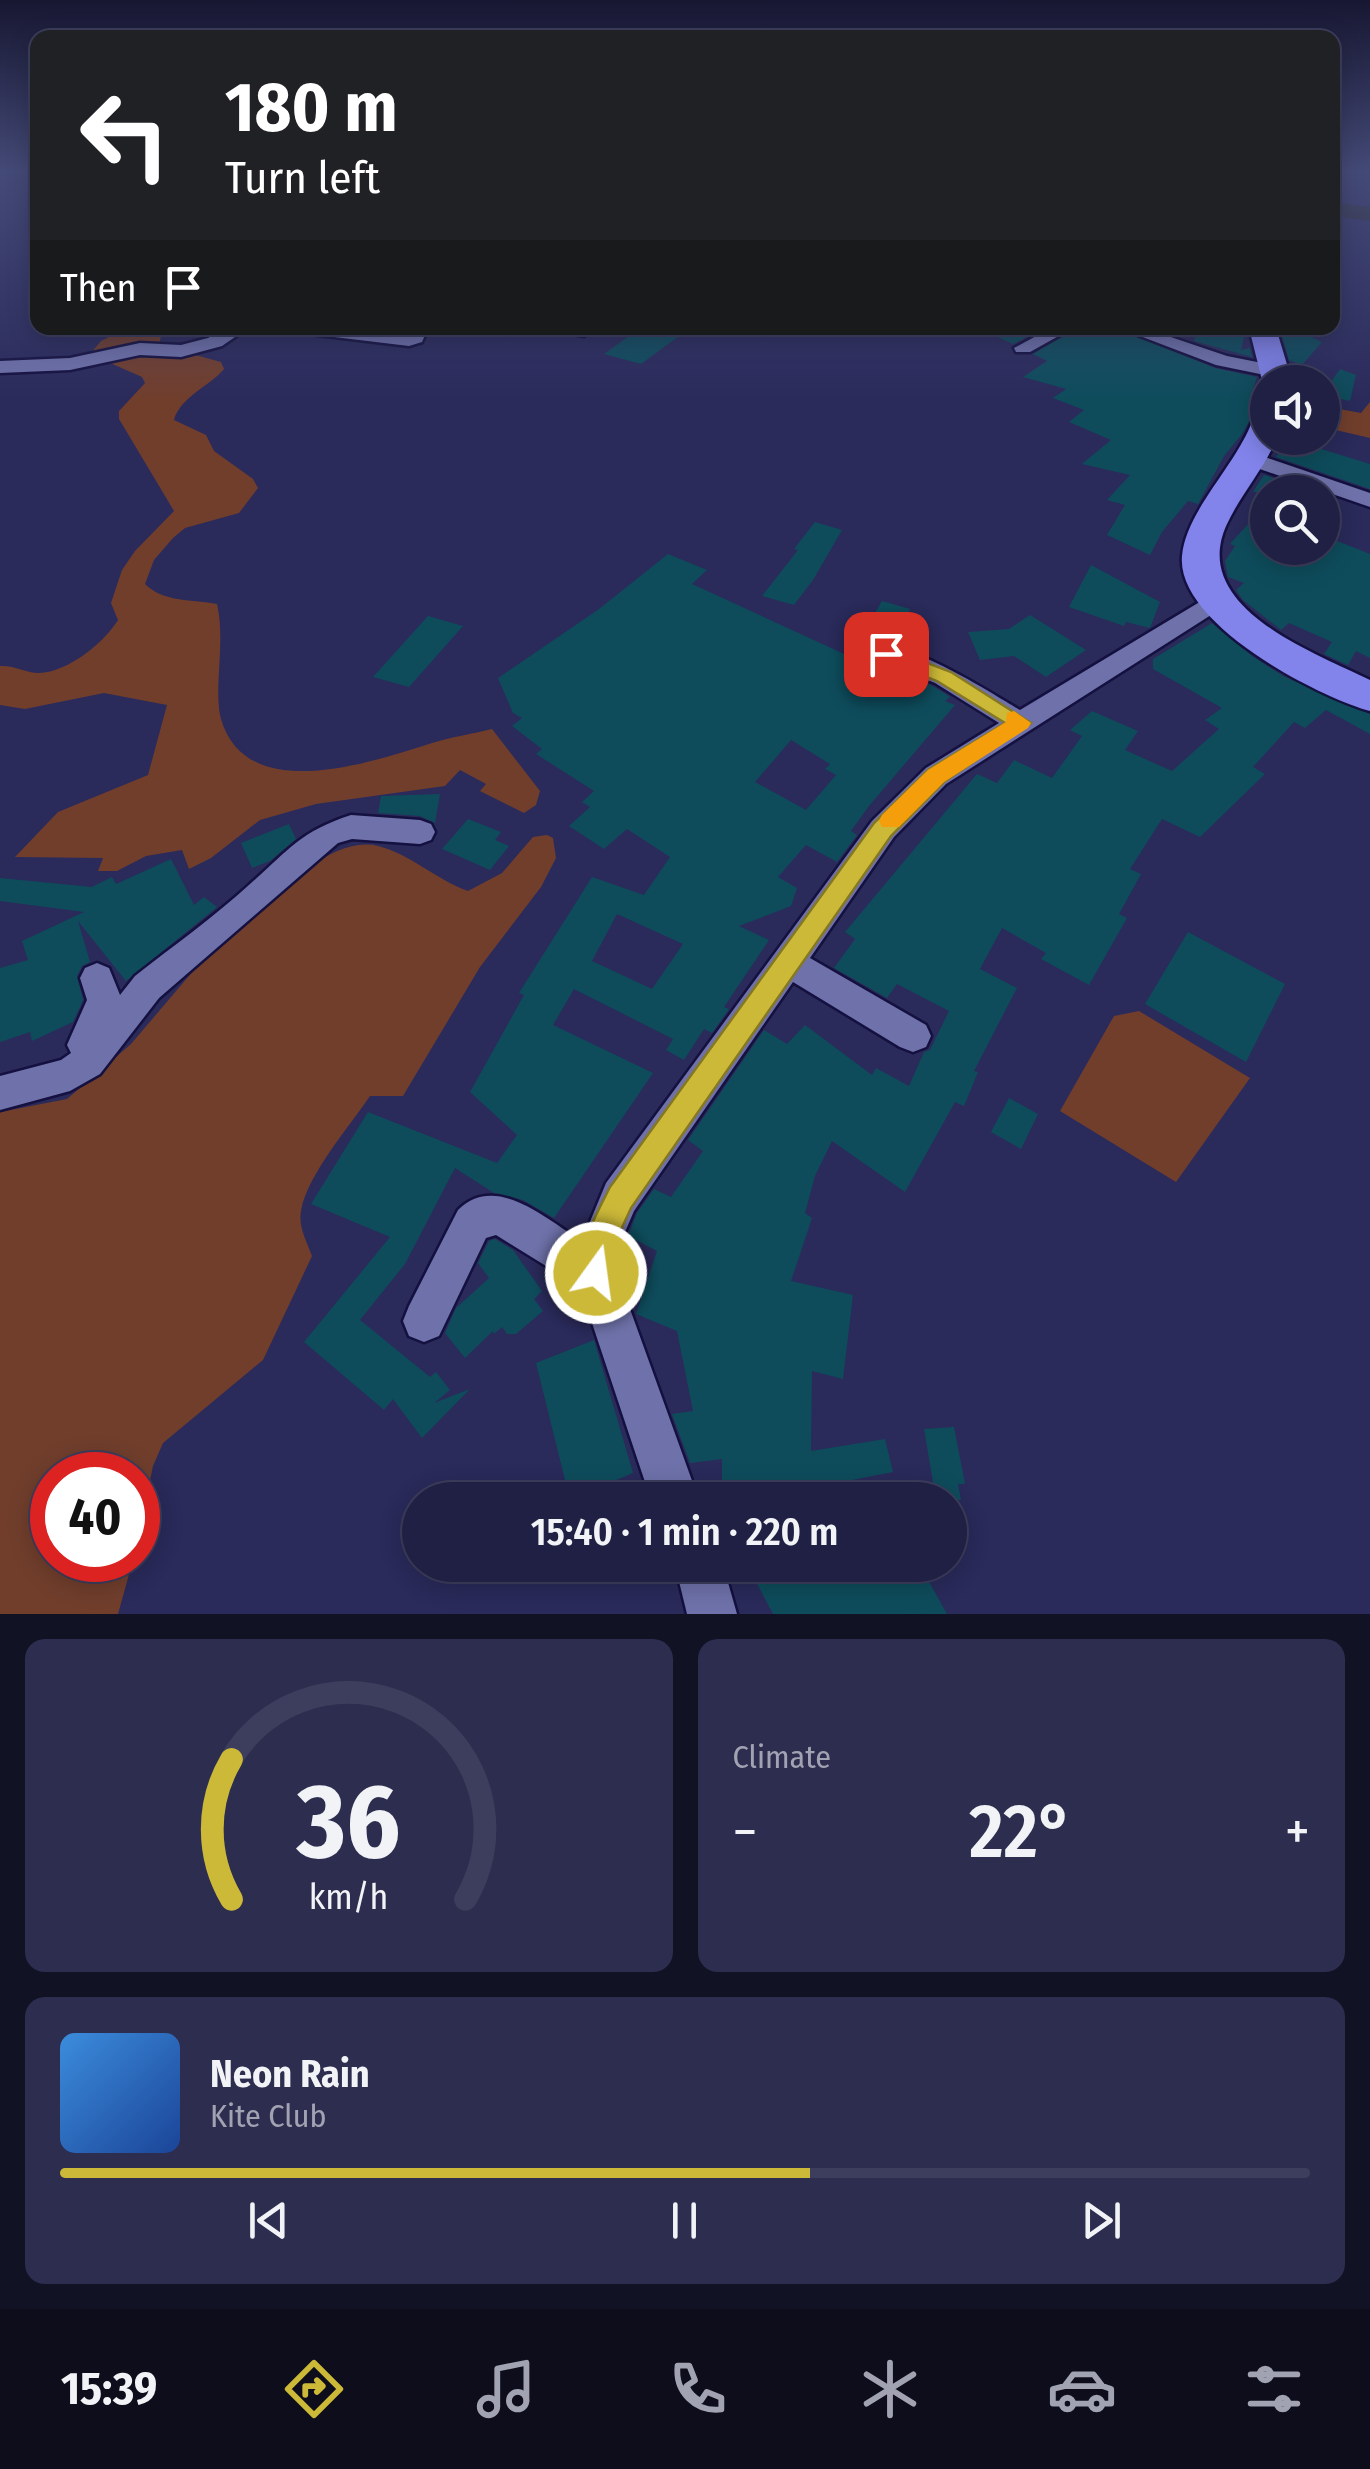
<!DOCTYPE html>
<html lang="en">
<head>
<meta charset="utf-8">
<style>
	body { margin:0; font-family:"Fira Sans Condensed",sans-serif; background:#2d2d4f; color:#f1f3f6; height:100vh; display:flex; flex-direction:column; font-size:38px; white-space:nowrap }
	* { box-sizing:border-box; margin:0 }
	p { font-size:32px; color:#a2a3b2 }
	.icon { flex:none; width:55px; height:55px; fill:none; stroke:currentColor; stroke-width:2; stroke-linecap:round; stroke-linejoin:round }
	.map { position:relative; height:1614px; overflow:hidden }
	.side { display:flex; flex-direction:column; gap:25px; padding:25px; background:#121225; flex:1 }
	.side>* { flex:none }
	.guide { position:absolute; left:30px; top:30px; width:1310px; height:305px; border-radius:20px; box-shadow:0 5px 25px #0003,0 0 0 2px #3d3e5d; background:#202124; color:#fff; overflow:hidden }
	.tools { position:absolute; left:1250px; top:365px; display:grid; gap:20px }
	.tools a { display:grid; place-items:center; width:90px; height:90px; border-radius:50%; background:#202044; box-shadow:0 5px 25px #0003,0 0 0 2px #3d3e5d; font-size:50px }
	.speed { position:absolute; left:30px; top:1452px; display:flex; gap:20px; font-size:50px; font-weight:700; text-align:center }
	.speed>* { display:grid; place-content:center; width:130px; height:130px; border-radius:50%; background:#202044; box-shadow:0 5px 25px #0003,0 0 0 2px #3d3e5d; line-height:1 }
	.speed .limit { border:15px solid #d22; background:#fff; color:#111 }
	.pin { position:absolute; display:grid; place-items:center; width:85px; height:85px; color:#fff; margin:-42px; border-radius:20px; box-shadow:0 5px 15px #0006 }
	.me { position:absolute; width:110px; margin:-55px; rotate:14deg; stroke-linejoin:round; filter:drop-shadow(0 0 8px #0008) }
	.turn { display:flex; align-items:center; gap:35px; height:210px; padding:0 30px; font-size:45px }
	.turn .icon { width:130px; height:130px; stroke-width:2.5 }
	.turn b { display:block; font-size:70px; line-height:85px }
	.then { display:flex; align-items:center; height:95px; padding:0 30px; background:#0003; gap:20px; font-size:38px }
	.big { font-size:75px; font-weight:600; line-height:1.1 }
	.side .tile { flex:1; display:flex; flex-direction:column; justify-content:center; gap:15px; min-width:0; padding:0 35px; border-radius:20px; background:#2d2d4f }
	.side .dial { align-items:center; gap:0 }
	.dial svg { height:260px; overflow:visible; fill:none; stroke:#3d3e5d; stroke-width:7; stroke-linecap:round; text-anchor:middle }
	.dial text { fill:#f1f3f6; stroke:none }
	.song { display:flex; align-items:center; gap:30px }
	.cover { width:120px; height:120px; border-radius:15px; background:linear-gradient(135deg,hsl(210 70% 55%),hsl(220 70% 35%)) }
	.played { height:10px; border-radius:5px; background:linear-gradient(90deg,#ccb938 60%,#3d3e5d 60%) }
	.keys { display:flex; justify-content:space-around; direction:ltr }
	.heat { display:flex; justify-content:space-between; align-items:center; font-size:55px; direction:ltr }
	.side .tiles { flex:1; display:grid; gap:25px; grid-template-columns:1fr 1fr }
	.tile:last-child { grid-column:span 2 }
	.trip { position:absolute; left:402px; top:1482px; width:565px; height:100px; border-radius:50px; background:#202044; box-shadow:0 5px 25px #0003,0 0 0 2px #3d3e5d; font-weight:600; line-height:100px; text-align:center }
	.tab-bar { display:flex; height:160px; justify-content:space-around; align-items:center; background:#0d0d1b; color:#a2a3b2 }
	.tab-bar .icon { width:70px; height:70px }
	.tab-bar .selected { color:#ccb938 }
	.tab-bar b { font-size:45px; color:#f1f3f6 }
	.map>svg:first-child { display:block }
</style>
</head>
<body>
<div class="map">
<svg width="1370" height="1614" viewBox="0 0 1370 1614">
	<rect width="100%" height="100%" fill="#2a2a5b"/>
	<!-- green -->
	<g fill="#713e2c">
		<path d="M126,328H177L161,336L159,345L221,362L224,369C210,386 180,397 174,420L206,435L214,451L253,479L258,488L239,513L185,528L173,538L154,560L145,584C164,603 193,599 217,604C226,642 213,690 221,719C246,806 372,762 432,743C451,737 472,734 492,729L540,791L536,805L524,813L480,791L486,784L460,770L445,786L316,804L260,820L211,858L189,869L182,850L146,856L117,871H98L103,858L15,857L58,812L148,775L167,705L104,693L25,709L0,705V666C14,665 26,673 39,673C68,672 104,643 118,620L111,603L122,570L135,551L174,511L119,419V411L145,383L142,377L90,354L101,341Z"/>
		<polygon points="1370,402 1370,438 1323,427 1323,406 1361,413"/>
		<path d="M547,835L553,838L556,858L541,887L480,967L403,1096H370C350,1126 307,1175 301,1211C298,1227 307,1242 312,1256L263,1360L163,1443L153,1466L138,1538V1475H52V1560H133L118,1614H0V1112L67,1099L131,1044L211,950L225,942C261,911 326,833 378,846C410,854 437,880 468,891L502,873L533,837Z"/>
		<polygon points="1139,1011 1250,1078 1176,1182 1060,1111 1114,1016"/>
	</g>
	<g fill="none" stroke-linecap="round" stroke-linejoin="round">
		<!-- river -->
		<polygon fill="#262207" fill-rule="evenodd" points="1332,202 1370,207 1370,221 1332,216"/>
	</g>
	<!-- building -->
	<g fill="#0e4c5c" fill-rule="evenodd">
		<polygon points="640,328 690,328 641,364 604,354"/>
		<polygon points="978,328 1044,328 1013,344"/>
		<polygon points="1076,328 1115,328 1215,368 1257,377 1252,392 1260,394 1256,409 1242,434 1224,456 1198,504 1188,501 1162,532 1150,555 1107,535 1125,505 1107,500 1130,475 1082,464 1111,440 1069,422 1084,410 1053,398 1066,389 1023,377 1047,361 1033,354"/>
		<polygon points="1199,328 1246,328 1241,350 1250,348 1252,357 1194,341"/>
		<polygon points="1298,331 1322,342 1302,365 1289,360 1282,336"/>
		<polygon points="1340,369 1356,375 1350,401 1322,395"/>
		<polygon points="1289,439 1370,464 1370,489 1276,457"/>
		<polygon points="1264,475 1316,492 1253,492"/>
		<polygon points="1268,502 1268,548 1295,555 1302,548 1322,548 1322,535 1370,554 1370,658 1356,651 1348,665 1324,654 1332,642 1289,623 1281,630 1243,600 1236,590 1244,583 1228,577 1225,561 1235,546 1230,544"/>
		<polygon points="815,522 842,530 813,580 794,605 762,596 798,550 794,549"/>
		<path d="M668,554L707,570L692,584L903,681L914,685L918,680L933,686L950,697L945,701L955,705L869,806L851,831L857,835L837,862L806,845L778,877L797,888L791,906L739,926L769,940L724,1007L729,1009L712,1033L704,1029L684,1060L666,1050L673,1039L574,989L553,1025L653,1073L554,1218L523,1200L494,1193L455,1168L405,1264L360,1320L430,1377L436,1372L450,1390L434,1403L470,1389L422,1438L393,1399L384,1410L304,1342L390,1237L311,1204L368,1112L497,1163L517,1135L470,1092L524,995L519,993L592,877L644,895L670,857L627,829L604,849L569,826L590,807L582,802L594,791L536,754L542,749L512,726L522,718L513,713L498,678L599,609ZM791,740L830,764L825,769L836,775L806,810L755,782ZM617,914L683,944L652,989L592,961Z"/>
		<polygon points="1091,565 1160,602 1150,628 1126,622 1124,626 1069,607"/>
		<polygon points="882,601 910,609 896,636 867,627"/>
		<polygon points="1030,615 1086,650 1046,677 1014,656 980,660 968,632 1009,629"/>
		<polygon points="428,616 463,626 409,687 373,677"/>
		<polygon points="1212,623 1252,656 1283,676 1370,714 1370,734 1326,710 1305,728 1294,722 1253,767 1265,774 1200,837 1162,819 1130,869 1141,874 1119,914 1127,918 1089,985 1041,959 1046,953 1002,928 980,969 1017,988 974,1071 978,1072 964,1106 955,1102 905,1192 832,1141 815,1176 805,1213 812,1218 791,1281 853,1295 843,1379 812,1371 811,1451 885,1439 893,1472 791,1492 757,1492 758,1500 722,1500 722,1459 690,1463 672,1414 693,1411 677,1331 636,1314 657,1251 628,1236 637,1213 654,1189 671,1197 703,1151 688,1140 764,1030 787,1044 805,1025 872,1075 876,1068 909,1086 924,1052 930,1050 949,1011 897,984 887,998 834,968 855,939 845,932 977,774 997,783 1014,760 1052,778 1082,736 1070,730 1092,711 1138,731 1125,750 1172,771 1219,729 1205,720 1222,708 1153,669 1153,659"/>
		<polygon points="440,794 435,823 420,816 378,813 381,796"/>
		<polygon points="468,819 501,832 495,840 509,846 490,870 442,849"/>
		<polygon points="289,824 296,839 270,861 252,868 241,843"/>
		<polygon points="171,859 194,905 204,897 217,907 126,981 78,921 90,962 82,966 77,976 83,1000 73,1022 32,1041 30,1032 0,1042 0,968 28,960 22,941 84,912 0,901 0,878 92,887 112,877 116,884"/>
		<polygon points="1188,932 1285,984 1246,1062 1145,1004"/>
		<polygon points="1009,1098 1038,1114 1021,1149 991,1132"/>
		<polygon points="495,1239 513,1250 542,1291 534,1299 543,1311 516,1334 507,1334 502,1327 494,1334 493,1331 465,1358 445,1333 456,1308 489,1278 478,1263 489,1241"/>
		<polygon points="594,1340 633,1473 570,1500 536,1363"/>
		<polygon points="954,1427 965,1484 958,1484 961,1500 936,1500 924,1429"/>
		<polygon points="747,1565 915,1565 919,1580 927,1578 947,1614 773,1614"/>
	</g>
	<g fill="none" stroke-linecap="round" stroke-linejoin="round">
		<!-- minor casing -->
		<g stroke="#14103f" stroke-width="5">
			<g id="minor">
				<polygon points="227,328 248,328 222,346 181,357 140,355 70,370 0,373 0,361 70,358 140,343 181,345 208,338"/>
				<polygon points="292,328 346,328 408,334 410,328 428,328 422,342 409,346 301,333"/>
				<polygon points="576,328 594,328 584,336 578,335"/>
				<polygon points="1051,328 1073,328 1030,352 1016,352 1014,348"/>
				<polygon points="1119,328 1144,328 1227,356 1282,367 1285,371 1275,377 1216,365"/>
				<polygon points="1253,453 1370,493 1370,507 1245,464 1242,459 1245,454"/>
				<path d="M1213,594L1225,602L1222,608L946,784L894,837L810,958L926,1025L931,1036L926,1047L913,1052L900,1047L793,982L634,1211L625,1232L617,1273L699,1500H651L580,1287L496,1235L486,1238L439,1336L424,1342L409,1336L403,1321L409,1306L458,1210C496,1172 547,1220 582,1241L606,1183L872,821L926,768L999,723L935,683L877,660L873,654L877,648C908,639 991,693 1020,710Z"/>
				<path d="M351,815L420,820L431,824L435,832L431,840L420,844L352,839L338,843L159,998L100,1074L70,1091L0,1110V1076L61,1060L71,1053L67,1045L87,1000L80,978L85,968L97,963L109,968L120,995L135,976C173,946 214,917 250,884C289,850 299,832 351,815Z"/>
				<polygon points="675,1565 723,1565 737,1614 687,1614"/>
			</g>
		</g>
		<!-- highway casing -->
		<g stroke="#14103f" stroke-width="5">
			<g id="highway">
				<polygon points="1249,328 1276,328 1289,371 1288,382 1268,382 1268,389 1264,388"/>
				<path d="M1268,410V438H1277C1264,469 1241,494 1227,524C1188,607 1313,652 1370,680V711C1316,696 1176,623 1182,556C1186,510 1237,465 1253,419L1257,413Z"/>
			</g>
		</g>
		<!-- minor -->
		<use href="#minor" fill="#6f72aa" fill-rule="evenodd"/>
		<!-- highway -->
		<use href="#highway" fill="#8284eb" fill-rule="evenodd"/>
	</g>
	<!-- sky -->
	<linearGradient id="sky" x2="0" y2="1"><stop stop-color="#171732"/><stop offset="0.43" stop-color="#444a77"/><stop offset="1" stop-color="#444a77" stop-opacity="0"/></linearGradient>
	<rect width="1370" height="399" fill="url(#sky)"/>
	<!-- route -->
	<path fill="#ccb938" stroke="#857824" stroke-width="2.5" d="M886,647L951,672L1031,723L944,782L891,836L631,1208L620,1232L607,1284L596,1289L585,1284C572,1255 597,1213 610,1187L874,823L928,770L1005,723L937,681L879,658L876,654Z"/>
	<!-- slow -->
	<polygon fill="#f59e0b" points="1014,711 1031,723 1028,728 944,782 899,827 882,827 879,821 882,815 928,770 1006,722 1007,713"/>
</svg>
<div class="tools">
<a><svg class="icon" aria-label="sound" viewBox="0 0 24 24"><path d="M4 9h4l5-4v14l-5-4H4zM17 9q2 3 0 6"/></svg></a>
<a><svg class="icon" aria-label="search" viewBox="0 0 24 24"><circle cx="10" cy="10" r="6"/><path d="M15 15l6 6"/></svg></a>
</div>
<div class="speed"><div class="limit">40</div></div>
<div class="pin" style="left:886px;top:654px;background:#d93025"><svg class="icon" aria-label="arrive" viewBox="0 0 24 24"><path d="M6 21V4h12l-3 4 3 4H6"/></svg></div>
<svg class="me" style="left:596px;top:1273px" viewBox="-20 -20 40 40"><circle r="17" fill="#ccb938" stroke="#fff" stroke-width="3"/><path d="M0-11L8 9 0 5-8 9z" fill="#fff"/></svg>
<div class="trip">15:40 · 1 min · 220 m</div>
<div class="guide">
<div class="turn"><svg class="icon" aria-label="left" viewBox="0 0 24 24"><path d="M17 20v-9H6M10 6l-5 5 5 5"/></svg><div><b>180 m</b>Turn left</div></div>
<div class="then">Then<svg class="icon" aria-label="arrive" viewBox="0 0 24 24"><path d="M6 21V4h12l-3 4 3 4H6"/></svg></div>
</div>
</div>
<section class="side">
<div class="tiles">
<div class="tile dial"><svg viewBox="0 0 100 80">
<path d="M14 69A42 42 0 1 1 86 69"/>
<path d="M14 69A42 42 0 0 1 14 26" stroke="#ccb938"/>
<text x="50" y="56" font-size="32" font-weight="700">36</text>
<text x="50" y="72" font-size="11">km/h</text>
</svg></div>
<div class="tile"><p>Climate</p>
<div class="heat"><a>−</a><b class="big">22°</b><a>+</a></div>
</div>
<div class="tile">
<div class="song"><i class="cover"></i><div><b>Neon Rain</b><p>Kite Club</p></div></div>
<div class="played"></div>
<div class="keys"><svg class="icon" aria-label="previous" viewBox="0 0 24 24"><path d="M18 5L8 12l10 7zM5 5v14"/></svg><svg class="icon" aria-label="pause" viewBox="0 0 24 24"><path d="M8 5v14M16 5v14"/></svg><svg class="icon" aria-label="next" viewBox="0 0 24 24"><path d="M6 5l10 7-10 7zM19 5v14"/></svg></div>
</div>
</div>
</section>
<nav class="tab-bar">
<b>15:39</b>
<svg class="icon selected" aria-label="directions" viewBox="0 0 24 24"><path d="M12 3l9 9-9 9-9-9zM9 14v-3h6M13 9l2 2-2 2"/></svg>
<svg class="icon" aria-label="music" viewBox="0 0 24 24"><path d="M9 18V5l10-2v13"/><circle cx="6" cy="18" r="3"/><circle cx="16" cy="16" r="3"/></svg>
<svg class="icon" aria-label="phone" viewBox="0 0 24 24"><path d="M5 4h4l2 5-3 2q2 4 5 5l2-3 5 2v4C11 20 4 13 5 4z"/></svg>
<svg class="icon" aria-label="climate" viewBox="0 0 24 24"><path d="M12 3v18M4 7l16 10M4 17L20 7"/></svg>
<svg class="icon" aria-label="car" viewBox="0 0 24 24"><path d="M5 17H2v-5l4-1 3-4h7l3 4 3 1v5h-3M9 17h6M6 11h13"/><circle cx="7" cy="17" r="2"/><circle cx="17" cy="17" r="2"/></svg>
<svg class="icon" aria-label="filters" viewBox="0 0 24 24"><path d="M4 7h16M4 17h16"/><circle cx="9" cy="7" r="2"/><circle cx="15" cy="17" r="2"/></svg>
</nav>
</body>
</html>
